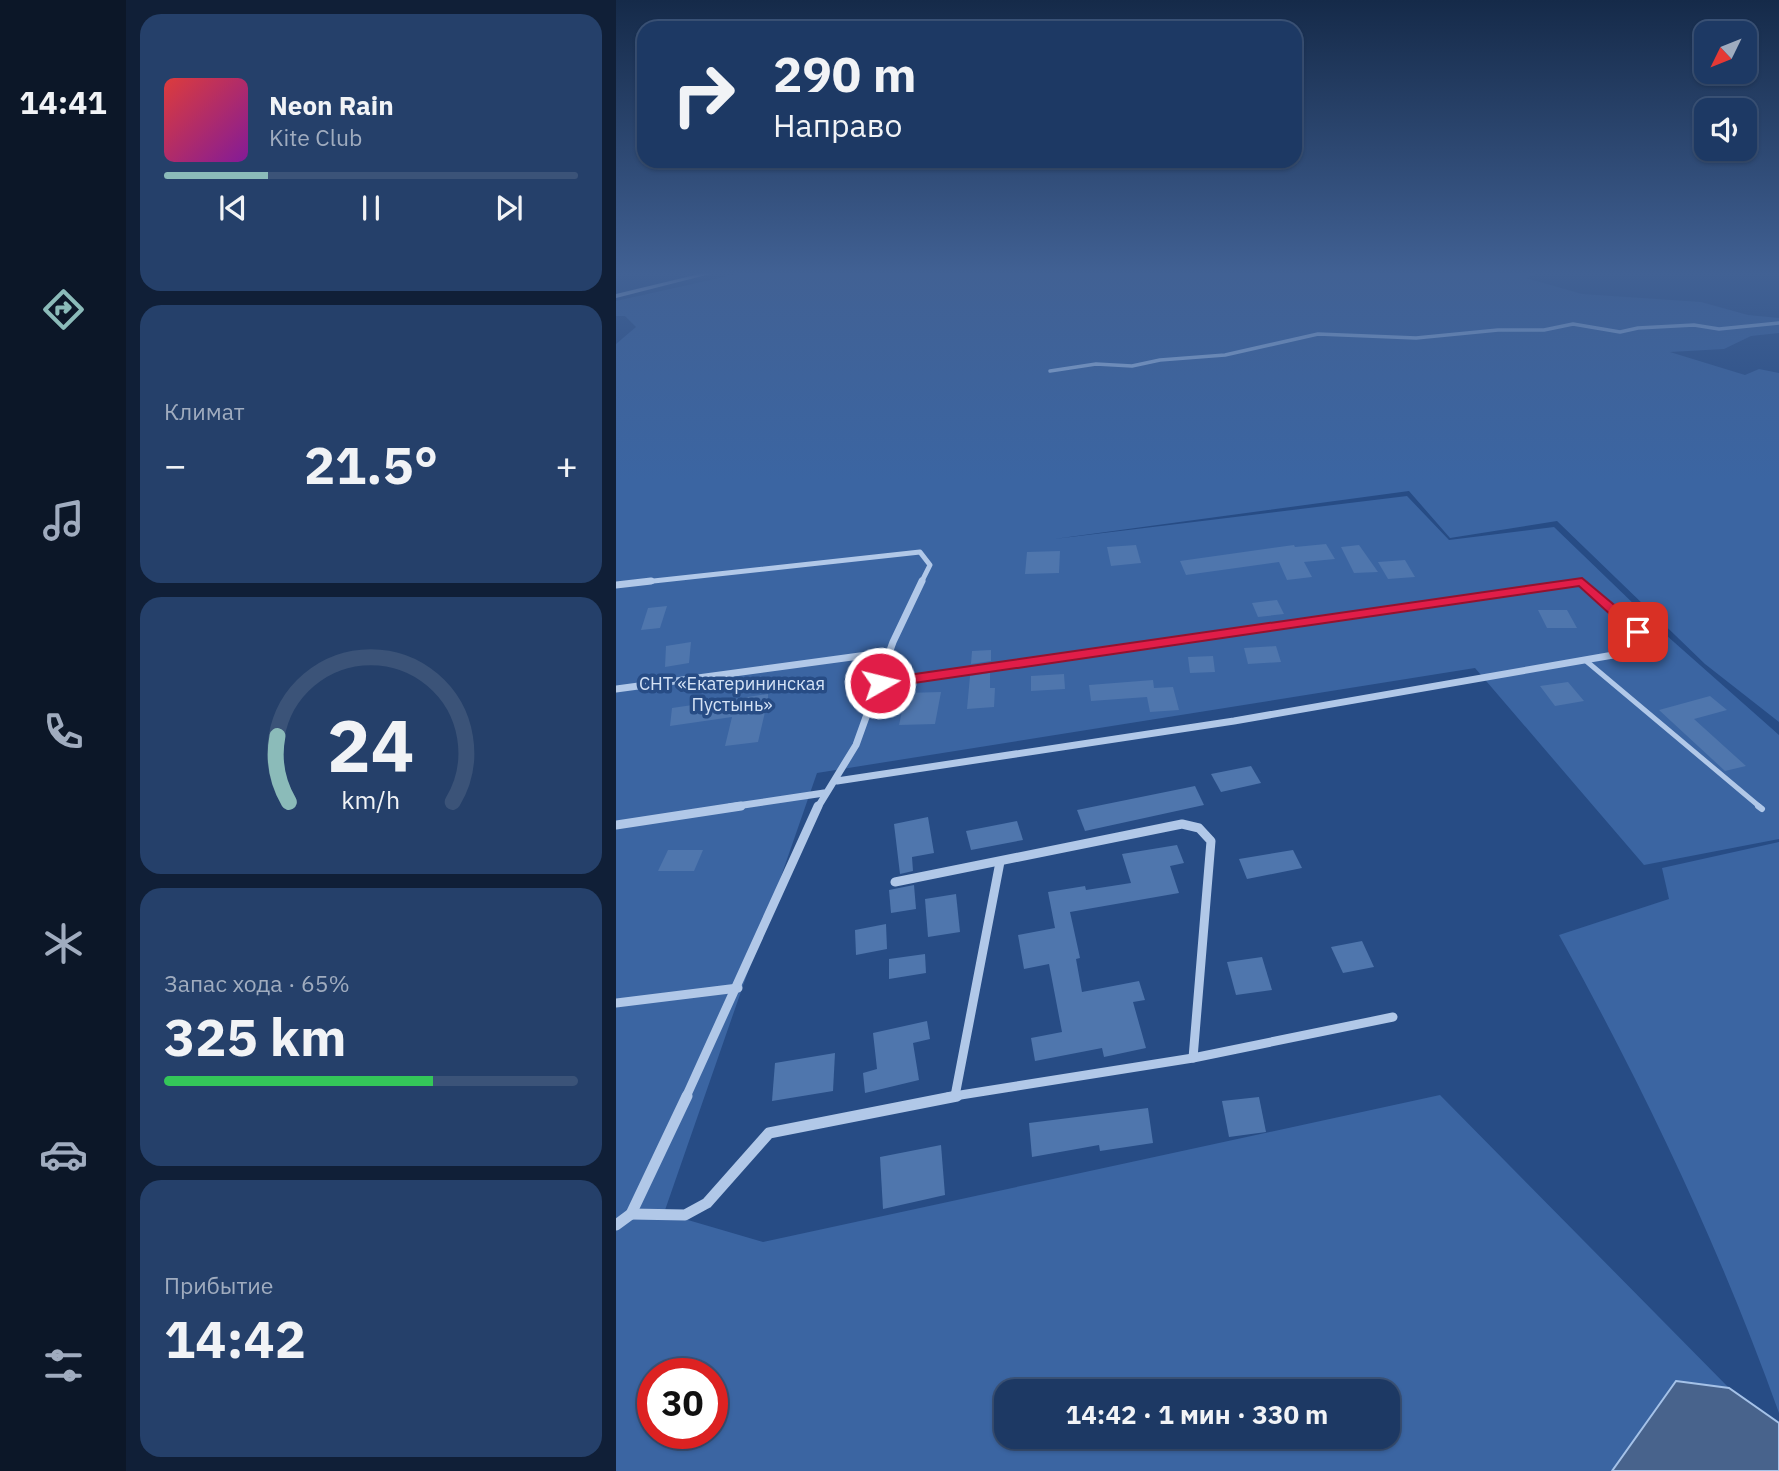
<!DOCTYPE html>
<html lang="ru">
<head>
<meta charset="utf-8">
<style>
	body { margin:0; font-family:"IBM Plex Sans",sans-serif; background:#25406a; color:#f1f3f6; height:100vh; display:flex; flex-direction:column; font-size:26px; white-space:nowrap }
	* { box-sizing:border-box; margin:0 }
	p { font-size:23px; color:#a0acbf }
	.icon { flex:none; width:38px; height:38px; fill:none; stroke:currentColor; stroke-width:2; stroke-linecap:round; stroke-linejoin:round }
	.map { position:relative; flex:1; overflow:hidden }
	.details { display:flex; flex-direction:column; gap:14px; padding:14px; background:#101f37; width:490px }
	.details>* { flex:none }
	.guide { position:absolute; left:21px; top:21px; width:665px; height:147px; border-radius:21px; box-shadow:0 2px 5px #0004,0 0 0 2px #3b5378; background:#1d3964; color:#f1f3f6; overflow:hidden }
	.needle { width:46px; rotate:227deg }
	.fabs { position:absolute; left:1078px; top:21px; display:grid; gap:14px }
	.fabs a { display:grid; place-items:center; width:63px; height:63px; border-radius:14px; background:#1d3964; box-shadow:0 2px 5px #0004,0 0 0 2px #3b5378; font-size:35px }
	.speed { position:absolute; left:21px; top:1358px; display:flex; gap:14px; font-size:35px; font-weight:700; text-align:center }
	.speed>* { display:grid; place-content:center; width:91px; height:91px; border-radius:50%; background:#1d3964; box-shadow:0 2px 5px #0004,0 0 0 2px #3b5378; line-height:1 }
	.speed .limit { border:10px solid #d22; background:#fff; color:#111 }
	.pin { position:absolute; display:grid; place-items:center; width:60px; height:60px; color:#fff; margin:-30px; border-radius:14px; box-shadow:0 4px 10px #0006 }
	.me { position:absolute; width:77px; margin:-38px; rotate:82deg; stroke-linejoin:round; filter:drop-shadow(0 0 5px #0008) }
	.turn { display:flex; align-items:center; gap:24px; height:147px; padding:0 21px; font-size:32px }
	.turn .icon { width:91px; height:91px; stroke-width:2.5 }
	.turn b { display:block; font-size:49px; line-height:60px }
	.big { font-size:52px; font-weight:800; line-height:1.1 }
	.details .tile { flex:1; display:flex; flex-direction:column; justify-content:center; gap:10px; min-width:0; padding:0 24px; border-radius:21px; background:#25406a }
	.details .dial { align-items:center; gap:0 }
	.dial svg { height:182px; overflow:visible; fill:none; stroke:#3b5378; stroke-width:7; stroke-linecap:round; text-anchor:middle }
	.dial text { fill:#f1f3f6; stroke:none }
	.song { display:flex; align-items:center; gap:21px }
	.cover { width:84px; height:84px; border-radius:10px; background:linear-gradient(135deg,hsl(0 70% 55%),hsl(290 70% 35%)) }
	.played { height:7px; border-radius:4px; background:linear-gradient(90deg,#8bbbb9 25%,#3b5378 25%) }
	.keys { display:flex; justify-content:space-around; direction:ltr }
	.heat { display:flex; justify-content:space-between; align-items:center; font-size:38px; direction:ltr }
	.charge { height:10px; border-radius:5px; background:linear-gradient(90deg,#34c759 65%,#3b5378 0) }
	.trip { position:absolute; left:378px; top:1379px; width:406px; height:70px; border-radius:21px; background:#1d3964; box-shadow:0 2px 5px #0004,0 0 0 2px #3b5378; font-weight:800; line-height:70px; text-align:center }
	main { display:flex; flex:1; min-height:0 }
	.dock { display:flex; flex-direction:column; width:126px; justify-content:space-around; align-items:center; background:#0c1728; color:#a0acbf }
	.dock .icon { width:49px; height:49px }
	.dock .active { color:#8bbbb9 }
	.dock b { font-size:32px; color:#f1f3f6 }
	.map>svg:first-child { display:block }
</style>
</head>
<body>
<main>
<nav class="dock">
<b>14:41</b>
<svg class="icon active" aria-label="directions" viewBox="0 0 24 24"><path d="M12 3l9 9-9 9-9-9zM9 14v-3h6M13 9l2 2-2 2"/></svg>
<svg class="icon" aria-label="music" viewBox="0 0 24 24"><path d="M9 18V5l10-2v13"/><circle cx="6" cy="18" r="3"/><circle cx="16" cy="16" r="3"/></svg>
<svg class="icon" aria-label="phone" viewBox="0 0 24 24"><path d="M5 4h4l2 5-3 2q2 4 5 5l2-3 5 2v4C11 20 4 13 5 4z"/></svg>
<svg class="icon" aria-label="climate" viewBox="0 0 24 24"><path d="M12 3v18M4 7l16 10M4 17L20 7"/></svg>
<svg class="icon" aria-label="car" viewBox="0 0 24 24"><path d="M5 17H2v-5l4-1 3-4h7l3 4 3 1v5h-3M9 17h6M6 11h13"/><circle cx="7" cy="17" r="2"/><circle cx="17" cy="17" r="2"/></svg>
<svg class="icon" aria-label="filters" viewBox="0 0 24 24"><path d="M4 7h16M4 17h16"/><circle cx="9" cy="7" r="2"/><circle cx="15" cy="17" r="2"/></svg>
</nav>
<section class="details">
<div class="tile">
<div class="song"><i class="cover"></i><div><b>Neon Rain</b><p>Kite Club</p></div></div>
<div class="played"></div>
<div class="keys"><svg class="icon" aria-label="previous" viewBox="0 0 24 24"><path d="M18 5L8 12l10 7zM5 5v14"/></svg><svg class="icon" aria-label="pause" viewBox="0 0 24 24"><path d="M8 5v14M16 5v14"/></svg><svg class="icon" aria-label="next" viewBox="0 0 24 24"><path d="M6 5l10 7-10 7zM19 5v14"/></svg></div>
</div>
<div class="tile"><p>Климат</p>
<div class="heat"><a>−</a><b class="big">21.5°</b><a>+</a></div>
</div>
<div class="tile dial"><svg viewBox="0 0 100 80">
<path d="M14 69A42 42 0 1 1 86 69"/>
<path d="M14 69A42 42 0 0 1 9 40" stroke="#8bbbb9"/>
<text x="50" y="56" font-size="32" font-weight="700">24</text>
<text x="50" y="72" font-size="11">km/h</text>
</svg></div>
<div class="tile"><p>Запас хода · 65%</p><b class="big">325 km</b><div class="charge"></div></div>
<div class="tile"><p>Прибытие</p><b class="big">14:42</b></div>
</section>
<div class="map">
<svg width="1163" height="1471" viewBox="0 0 1163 1471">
	<rect width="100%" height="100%" fill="#274c85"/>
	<!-- green -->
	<g fill="#3b65a2" fill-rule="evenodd">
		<path d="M121,274H920L910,278L966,294L1085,302L1132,315L1163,318V333L1135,336L1108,349L1054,352L1129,375L1143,369L1163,373V722L1089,664L941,521L834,538L793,491L438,539L791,496L833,540L938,527L1050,635L1163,735V839L1028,865L859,668L201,773L48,1213L147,1242L824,1095L1113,1388L1060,1382L996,1471H0V344L20,327L9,316H0V301ZM37,1374H96V1433H37ZM390,1391H772V1437H390Z"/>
		<path d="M1163,842V1413C1104,1248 1028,1088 943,935L1053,899L1046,868Z"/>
	</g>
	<!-- water -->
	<polygon fill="#48638c" stroke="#a5c2e8" stroke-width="2" points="1060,1381 1113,1388 1163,1423 1163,1471 996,1471"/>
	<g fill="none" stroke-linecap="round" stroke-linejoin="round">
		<!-- stream -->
		<polyline stroke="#a5c2e8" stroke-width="3.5" points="434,371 480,364 516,366 544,360 609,355 702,334 800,338 882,330 928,330 957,324 1004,332 1022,328 1078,325 1103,329 1163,323"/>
	</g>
	<!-- building -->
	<g fill="#4f76ad">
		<polygon points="710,544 719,559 688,562 696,577 671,580 663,562 570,575 564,561 678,545 679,547"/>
		<polygon points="520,545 525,563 495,566 491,547"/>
		<polygon points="743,545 762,572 738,573 725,547"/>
		<polygon points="444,551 443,573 409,574 411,552"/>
		<polygon points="789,560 799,577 772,579 762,562"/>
		<polygon points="661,600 668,614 642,617 636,603"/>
		<polygon points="51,606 44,628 25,630 32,608"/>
		<polygon points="922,610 951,610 961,628 931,628"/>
		<polygon points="75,642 73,663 49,667 50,646"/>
		<polygon points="660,646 665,662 632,664 628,648"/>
		<polygon points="375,650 375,661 355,664 356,651"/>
		<polygon points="597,656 599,672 574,673 572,657"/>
		<polygon points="374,673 374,688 379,688 378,707 351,709 354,676"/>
		<polygon points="448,674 449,689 415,691 415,676"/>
		<polygon points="537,680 538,688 557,687 563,710 534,712 531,697 475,701 473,685"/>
		<polygon points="952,682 968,701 939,706 924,686"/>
		<polygon points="325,692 319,724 283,725 290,693"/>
		<polygon points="152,694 152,711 149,712 142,742 109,746 116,717 54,726 56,708"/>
		<polygon points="1094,696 1111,710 1078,719 1130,766 1109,771 1043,710"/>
		<polygon points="635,766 645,783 605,792 595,774"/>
		<polygon points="579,786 588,805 469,831 461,810"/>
		<polygon points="312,817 318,853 296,857 297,871 284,874 278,824"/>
		<polygon points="401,821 407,840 355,850 350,831"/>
		<polygon points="561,845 568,863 554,866 563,893 454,912 464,958 460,959 466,992 523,981 529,1000 517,1002 530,1048 488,1057 486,1048 419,1061 415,1038 446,1032 433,964 408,969 402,935 439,928 432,892 469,886 470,890 515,883 506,854"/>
		<polygon points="52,850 87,850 78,871 42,871"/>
		<polygon points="677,850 686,868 631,879 623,859"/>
		<polygon points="298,885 300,909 275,913 273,890"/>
		<polygon points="340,894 344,932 312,937 309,899"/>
		<polygon points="270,924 271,949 240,955 239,930"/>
		<polygon points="746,941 758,967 727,973 715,947"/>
		<polygon points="309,954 310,973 273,979 273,959"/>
		<polygon points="646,957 656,990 620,995 611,962"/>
		<polygon points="311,1021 314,1039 297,1043 303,1080 249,1093 247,1073 261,1069 257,1033"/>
		<polygon points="219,1053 217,1091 156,1101 159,1063"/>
		<polygon points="643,1097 650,1132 613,1137 606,1101"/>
		<polygon points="532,1108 537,1143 484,1151 483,1145 416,1157 413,1123"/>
		<polygon points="325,1145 329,1195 267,1209 264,1157"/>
	</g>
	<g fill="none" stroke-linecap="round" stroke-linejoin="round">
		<!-- lane-far1 -->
		<polyline stroke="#b1c8e8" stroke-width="5" points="969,660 1144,807"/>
		<!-- lane -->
		<polyline stroke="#b1c8e8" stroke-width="6" points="1142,806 1146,809"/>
		<!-- street-far3 -->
		<g stroke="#b1c8e8" stroke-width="5">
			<polyline points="19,583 304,552 314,565 305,583"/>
			<polyline points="959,583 967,583"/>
		</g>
		<!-- street-far2 -->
		<g stroke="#b1c8e8" stroke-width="7">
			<polyline points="0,585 35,581"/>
			<polyline points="0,689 273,652"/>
			<polyline points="221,781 618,721 1026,650 1022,632 966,582 264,683"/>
			<polyline points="114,807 208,793"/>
			<polyline points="202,807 240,745 277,642 306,581"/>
		</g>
		<!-- street-far1 -->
		<g stroke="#b1c8e8" stroke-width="9">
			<polyline points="0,825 125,806"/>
			<polyline points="279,882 566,824 583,828 595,841 577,1058"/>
			<polyline points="0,1003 122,988"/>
			<polyline points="339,1096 384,862"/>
			<polyline points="70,1097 202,806"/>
			<polyline points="332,1097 577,1058 777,1017"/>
		</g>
		<!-- street -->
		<g stroke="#b1c8e8" stroke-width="11">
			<polyline points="15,1214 69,1215 91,1203 153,1133 341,1096"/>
			<polyline points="0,1225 15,1214 71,1096"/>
		</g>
		<!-- secondary -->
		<polygon fill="#dbe6f7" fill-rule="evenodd" points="83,274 94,274 0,298 0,294"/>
	</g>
	<!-- sky -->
	<linearGradient id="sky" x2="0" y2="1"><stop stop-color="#152a49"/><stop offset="0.57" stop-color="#416194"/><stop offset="1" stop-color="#416194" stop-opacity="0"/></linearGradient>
	<rect width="1163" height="480" fill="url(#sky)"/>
	<!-- route -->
	<polygon fill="#e11d48" stroke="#92132f" stroke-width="2" points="966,578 1027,629 1027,635 1017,635 963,586 264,688 256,683 264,679"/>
	<g text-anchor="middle" stroke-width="7" stroke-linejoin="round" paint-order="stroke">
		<!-- park labels -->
		<g font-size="18" fill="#d5e3f6" stroke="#274c85">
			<text x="116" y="690">СНТ «Екатерининская<tspan x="116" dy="21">Пустынь»</tspan></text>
		</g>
	</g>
</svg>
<div class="fabs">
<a><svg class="needle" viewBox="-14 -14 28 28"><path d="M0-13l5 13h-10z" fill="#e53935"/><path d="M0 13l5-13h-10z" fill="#a0acbf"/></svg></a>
<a><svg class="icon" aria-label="sound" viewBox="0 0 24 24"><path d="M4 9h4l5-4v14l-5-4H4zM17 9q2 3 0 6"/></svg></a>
</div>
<div class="speed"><div class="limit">30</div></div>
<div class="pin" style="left:1022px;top:632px;background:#d93025"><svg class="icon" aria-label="arrive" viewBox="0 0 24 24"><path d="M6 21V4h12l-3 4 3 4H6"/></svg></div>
<svg class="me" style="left:264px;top:683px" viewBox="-20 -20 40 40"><circle r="17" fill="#e11d48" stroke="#fff" stroke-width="3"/><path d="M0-11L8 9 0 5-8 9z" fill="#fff"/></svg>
<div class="trip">14:42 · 1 мин · 330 m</div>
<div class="guide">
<div class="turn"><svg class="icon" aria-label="right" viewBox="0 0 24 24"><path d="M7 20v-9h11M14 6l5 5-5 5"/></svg><div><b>290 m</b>Направо</div></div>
</div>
</div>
</main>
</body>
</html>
